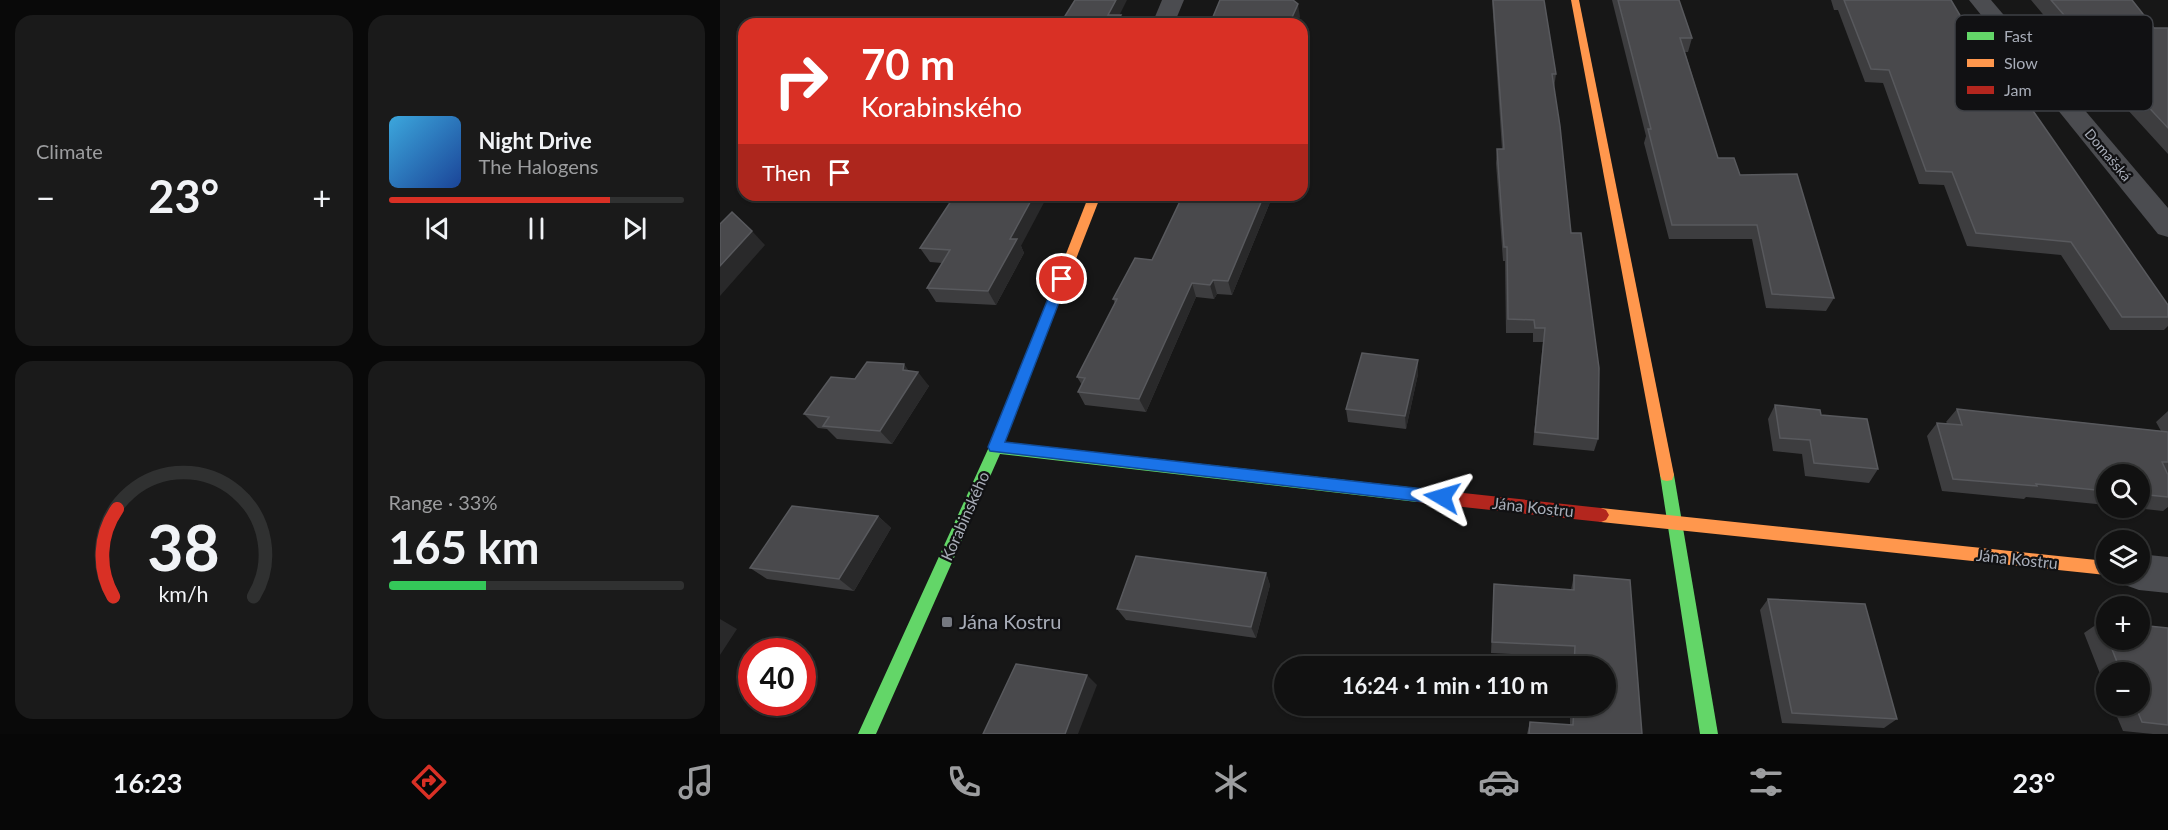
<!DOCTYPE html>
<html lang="en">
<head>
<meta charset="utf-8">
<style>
	body { margin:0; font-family:Lato,sans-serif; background:#1a1a1a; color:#f1f3f6; height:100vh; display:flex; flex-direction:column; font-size:22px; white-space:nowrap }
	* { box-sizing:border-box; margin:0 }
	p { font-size:20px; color:#9c9d9f }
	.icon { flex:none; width:33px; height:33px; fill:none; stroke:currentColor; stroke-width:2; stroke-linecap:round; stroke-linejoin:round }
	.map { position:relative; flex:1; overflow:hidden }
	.panel { display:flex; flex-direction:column; gap:15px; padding:15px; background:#090909; width:720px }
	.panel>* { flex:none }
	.banner { position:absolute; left:18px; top:18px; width:570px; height:183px; border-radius:18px; box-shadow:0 2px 4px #0004,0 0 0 2px #303131; background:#d93025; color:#fff; overflow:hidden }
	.tools { position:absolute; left:1376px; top:464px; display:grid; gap:12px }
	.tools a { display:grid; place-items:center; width:54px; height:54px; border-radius:50%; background:#111; box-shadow:0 2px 4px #0004,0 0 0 2px #303131; font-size:30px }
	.speed { position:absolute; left:18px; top:638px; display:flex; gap:12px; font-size:30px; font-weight:700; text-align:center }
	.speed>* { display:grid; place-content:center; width:78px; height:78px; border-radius:50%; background:#111; box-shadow:0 2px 4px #0004,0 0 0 2px #303131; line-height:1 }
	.speed .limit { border:9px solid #d22; background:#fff; color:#111 }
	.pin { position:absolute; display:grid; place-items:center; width:51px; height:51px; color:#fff; margin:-26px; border:3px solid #fff; border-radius:50%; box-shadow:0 2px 6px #0007 }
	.me { position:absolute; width:66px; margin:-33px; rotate:277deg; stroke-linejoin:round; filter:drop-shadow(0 0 4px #0008) }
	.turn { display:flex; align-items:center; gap:21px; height:126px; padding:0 24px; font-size:27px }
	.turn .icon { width:78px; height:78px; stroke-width:2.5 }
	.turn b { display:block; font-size:42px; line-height:51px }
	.then { display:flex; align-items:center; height:57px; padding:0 24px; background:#0003; gap:12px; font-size:22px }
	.big { font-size:45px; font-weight:700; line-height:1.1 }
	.panel .card { flex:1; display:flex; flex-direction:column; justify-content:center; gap:9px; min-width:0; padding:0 21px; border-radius:18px; background:#1a1a1a }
	.panel .dial { align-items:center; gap:0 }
	.dial svg { height:156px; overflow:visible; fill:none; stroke:#303131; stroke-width:7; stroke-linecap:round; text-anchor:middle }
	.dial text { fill:#f1f3f6; stroke:none }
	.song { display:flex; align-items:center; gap:18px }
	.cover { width:72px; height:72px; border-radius:9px; background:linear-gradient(135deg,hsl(200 70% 55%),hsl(220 70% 35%)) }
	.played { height:6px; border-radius:3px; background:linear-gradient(90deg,#d93025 75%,#303131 75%) }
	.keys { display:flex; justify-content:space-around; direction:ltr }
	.heat { display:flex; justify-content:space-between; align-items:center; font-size:33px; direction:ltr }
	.charge { height:9px; border-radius:4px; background:linear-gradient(90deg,#34c759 33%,#303131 0) }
	.panel .tiles { flex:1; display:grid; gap:15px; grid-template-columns:repeat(2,1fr) }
	.trip { position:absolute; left:554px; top:656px; width:342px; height:60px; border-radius:30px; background:#111; box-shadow:0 2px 4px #0004,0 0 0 2px #303131; font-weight:700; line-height:60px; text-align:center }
	.tabs { display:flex; height:96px; justify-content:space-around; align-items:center; background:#070707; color:#9c9d9f }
	.tabs .icon { width:42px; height:42px }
	.tabs .on { color:#d93025 }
	.tabs b { font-size:27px; color:#f1f3f6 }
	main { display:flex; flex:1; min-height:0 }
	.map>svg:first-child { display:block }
</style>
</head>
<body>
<main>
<section class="panel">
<div class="tiles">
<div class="card"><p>Climate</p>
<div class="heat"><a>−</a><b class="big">23°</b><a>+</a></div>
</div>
<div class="card">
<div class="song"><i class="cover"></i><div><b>Night Drive</b><p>The Halogens</p></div></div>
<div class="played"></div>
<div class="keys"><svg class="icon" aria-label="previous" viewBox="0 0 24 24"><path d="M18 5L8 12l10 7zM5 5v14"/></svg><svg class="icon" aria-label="pause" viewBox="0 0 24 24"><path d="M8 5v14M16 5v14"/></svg><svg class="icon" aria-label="next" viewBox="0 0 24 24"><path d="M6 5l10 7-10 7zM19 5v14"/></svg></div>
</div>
<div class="card dial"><svg viewBox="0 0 100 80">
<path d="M14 69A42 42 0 1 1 86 69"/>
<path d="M14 69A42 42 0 0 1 16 24" stroke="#d93025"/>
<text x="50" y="56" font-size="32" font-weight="700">38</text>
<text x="50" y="72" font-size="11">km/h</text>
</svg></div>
<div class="card"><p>Range · 33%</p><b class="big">165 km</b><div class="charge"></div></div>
</div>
</section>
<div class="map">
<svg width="1448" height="734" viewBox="0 0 1448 734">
	<rect width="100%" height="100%" fill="#171717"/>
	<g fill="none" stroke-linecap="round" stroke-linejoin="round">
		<!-- street -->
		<g fill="#4b4c50" fill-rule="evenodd">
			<polygon points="442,0 464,0 454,24 432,24"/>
			<polygon points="1249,0 1271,0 1448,208 1448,237 1438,234"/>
			<polygon points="1419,554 1448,557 1448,593 1419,590 1405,585 1400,573 1419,573"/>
		</g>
		<!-- fast -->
		<g fill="#63d668" fill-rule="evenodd">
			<polygon points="332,300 338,305 285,442 697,488 702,490 705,495 702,500 697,502 280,454 156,734 138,734 269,447 326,305"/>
			<polygon points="947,469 952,470 954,475 998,734 980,734 940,475 942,470"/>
		</g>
		<!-- slow -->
		<g fill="#ff974d" fill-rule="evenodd">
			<polygon points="851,0 859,0 954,475 952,480 947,481 942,480 940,475"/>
			<polygon points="369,195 381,195 338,305 332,310 328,308 326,305"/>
			<polygon points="881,508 1386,561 1386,573 1392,573 1386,575 881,522 876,520 873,515 876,510"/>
		</g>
		<!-- jam -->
		<polygon fill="#b3261e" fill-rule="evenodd" points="697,488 881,508 886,510 889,515 886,520 881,522 697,502 692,500 689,495 692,490"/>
	</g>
	<!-- wall -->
	<g fill="#3d3d3f">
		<polygon points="772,0 824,0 836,74 834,88 851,233 878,439 874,451 813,445 823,342 813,342 813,333 786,333 785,261 783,261 776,163 777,149 782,149"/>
		<polygon points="892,0 959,0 972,38 968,52 965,52 998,158 1020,175 1114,298 1106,311 1046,308 1032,239 949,239 924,143 926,136"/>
		<polygon points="1111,0 1231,0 1241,17 1299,95 1448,305 1448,326 1444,330 1390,330 1341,255 1247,246 1224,185 1199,184 1163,83 1145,82 1118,10 1114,10"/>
		<polygon points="1311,0 1412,0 1434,28 1448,28 1448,154 1354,51"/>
		<polygon points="553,195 512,295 497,294 494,299 476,297 426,412 365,405 358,392 362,385 357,377 395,303 393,299 432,260"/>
		<polygon points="301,246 304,253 276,305 216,302 207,288 222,263 210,262 200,248"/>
		<polygon points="189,371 209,386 172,444 117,439 107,429 98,428 84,414 135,379"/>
		<polygon points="698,374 686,429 628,422 626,409"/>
		<polygon points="1055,405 1101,415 1158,469 1149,483 1085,476 1082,454 1053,451 1048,419"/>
		<polygon points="1237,409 1441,431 1436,422 1448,411 1448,507 1443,511 1406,507 1419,507 1419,474 1386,474 1386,505 1306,497 1304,499 1222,491 1207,436 1217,423 1227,423 1226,422"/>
		<polygon points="158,516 171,528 134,591 47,579 30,568"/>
		<polygon points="546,573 550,585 536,638 406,620 397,609"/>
		<polygon points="854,575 922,734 807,734 810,722 850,725 850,705 885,705 885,666 851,666 851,657 771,653 774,584 851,590"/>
		<polygon points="1048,599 1177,719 1164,728 1062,723 1040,610"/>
		<polygon points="1380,622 1386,622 1386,639 1419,639 1448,628 1448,734 1433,734 1403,731 1392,705 1419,705 1419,672 1386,672 1386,689 1364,633"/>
	</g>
	<!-- shaded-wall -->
	<g fill="#29292a">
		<polygon points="396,0 407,0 395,24 388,15"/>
		<polygon points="578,4 580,17 577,24 569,24"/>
		<polygon points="401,15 404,24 396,24"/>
		<polygon points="183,19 185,24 178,24"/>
		<polygon points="314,195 328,195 301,246 304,253 276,305 268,291 290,239"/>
		<polygon points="544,195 553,195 512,295 508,281"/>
		<polygon points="32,231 45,245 0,296 0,266"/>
		<polygon points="493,280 497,294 494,299 490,285"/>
		<polygon points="472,283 476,297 426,412 419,399"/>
		<polygon points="698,360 698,374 686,429 685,416"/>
		<polygon points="184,364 194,378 198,372 209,386 172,444 160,431"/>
		<polygon points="158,516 171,528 134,591 119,579"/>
		<polygon points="546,573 550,585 536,638 531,627"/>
		<polygon points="0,619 17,629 0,655"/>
		<polygon points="367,675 377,685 358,734 345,734"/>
	</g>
	<!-- building -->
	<g fill="#49494c" stroke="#58595d" stroke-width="1.5">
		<polygon points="355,0 396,0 388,15 401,15 396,24 340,24"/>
		<polygon points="500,0 573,0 578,4 569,24 490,24"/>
		<polygon points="773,0 824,0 836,74 832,74 840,126 851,233 861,233 879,368 878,439 815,432 825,328 815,328 814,320 788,319 787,247 784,247 777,149 784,149"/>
		<polygon points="898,0 959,0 972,38 960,38 998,158 1014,158 1020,175 1077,174 1114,298 1052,294 1037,225 952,225 928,129 931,129"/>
		<polygon points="1124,0 1231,0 1241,17 1252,24 1267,51 1271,51 1299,95 1302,95 1448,305 1448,317 1402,317 1351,242 1256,233 1232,172 1206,171 1169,70 1151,69"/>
		<polygon points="1331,0 1412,0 1434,28 1448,28 1448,128 1363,37"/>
		<polygon points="121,18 183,19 178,24 115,24"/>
		<polygon points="235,195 314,195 290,239 297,239 268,291 207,288 230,250 200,248"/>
		<polygon points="463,195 544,195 508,281 493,280 490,285 472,283 419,399 358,392 365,378 357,377 397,299 393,299 415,258 432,260"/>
		<polygon points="12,212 32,231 0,266 0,224"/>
		<polygon points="642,353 698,360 685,416 626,409"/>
		<polygon points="147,362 184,364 183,370 198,372 160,431 103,426 109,417 84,414 111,377 135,379"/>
		<polygon points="1055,405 1100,410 1101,415 1147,419 1158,469 1094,463 1090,440 1060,438"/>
		<polygon points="1237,409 1448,432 1448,462 1442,462 1448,475 1448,497 1419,494 1419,474 1386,474 1386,491 1316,484 1317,486 1233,479 1217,423 1242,425"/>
		<polygon points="72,506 158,516 119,579 30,568"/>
		<polygon points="416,556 546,573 531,627 397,609"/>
		<polygon points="854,575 910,580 922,734 809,734 810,722 853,725 854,705 885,705 885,666 854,666 855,646 772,642 774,584 854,590"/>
		<polygon points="1048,599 1145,604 1177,719 1072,713"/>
		<polygon points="1380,622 1386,622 1386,635"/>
		<polygon points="1419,625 1448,628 1448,725 1422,722 1415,705 1419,705 1419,672 1401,672 1388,639 1419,639"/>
		<polygon points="296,664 367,675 345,734 263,734"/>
	</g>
	<!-- route -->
	<polygon fill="#1a73e8" stroke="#114b97" stroke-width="1.5" points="342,274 348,279 285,442 722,491 728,492 730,497 728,502 722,504 270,451 268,447 336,279"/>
	<!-- markers -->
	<rect fill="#757880" stroke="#111113" stroke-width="2" x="221" y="616" width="12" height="12" rx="3"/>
	<g text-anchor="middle" stroke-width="4.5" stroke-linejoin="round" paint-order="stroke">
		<!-- far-street labels -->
		<g font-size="14" fill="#a8adb8" stroke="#111113">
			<text transform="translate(1388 155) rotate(50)" y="5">Domašská</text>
		</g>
		<!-- street labels -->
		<g font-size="16" fill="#a8adb8" stroke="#111113">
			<text transform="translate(813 507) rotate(6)" y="6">Jána Kostru</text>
			<text transform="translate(245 516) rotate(-66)" y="6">Korabinského</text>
			<text transform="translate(1297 559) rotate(6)" y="6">Jána Kostru</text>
		</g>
		<!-- near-poi labels -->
		<g font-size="20" fill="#a8adb8" stroke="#111113" text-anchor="start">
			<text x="239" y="629">Jána Kostru</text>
		</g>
	</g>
	<!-- legend -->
	<rect x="1235" y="15" width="198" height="96" rx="9" fill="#111113" stroke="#3e4045" stroke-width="1.5"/>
	<rect x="1247" y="32" width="27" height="8" fill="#63d668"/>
	<rect x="1247" y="59" width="27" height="8" fill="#ff974d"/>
	<rect x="1247" y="86" width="27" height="8" fill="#b3261e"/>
	<g font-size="16" fill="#a8adb8">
		<text x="1284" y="42">Fast</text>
		<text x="1284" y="69">Slow</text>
		<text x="1284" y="96">Jam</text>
	</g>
</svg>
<div class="tools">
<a><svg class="icon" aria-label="search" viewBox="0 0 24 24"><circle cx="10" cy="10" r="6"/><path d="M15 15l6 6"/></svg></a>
<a><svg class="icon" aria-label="layers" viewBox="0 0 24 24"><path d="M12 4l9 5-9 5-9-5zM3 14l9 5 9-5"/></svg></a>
<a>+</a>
<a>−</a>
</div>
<div class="speed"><div class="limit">40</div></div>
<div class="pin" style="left:342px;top:279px;background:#d93025"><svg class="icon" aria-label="arrive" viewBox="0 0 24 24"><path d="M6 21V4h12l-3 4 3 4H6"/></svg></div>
<svg class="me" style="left:722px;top:497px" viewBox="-20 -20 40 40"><path d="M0-17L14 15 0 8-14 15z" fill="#1a73e8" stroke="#fff" stroke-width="4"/></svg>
<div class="trip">16:24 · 1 min · 110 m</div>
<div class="banner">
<div class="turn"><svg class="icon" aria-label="right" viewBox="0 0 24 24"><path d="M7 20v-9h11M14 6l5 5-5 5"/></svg><div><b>70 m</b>Korabinského</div></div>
<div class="then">Then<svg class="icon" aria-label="arrive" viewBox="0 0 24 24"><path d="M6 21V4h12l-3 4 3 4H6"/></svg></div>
</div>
</div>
</main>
<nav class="tabs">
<b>16:23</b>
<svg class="icon on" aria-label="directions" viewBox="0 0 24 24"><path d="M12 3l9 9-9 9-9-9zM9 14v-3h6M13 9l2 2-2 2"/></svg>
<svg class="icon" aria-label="music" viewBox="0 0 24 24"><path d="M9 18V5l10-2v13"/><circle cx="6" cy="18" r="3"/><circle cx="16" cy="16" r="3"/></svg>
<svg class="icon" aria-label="phone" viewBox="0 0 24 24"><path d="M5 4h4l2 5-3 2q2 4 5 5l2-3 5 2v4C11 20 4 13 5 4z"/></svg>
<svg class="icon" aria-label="climate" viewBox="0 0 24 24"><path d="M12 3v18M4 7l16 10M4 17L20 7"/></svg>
<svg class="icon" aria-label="car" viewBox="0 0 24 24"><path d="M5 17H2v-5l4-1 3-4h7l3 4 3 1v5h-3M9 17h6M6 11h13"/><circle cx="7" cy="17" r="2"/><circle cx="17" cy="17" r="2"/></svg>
<svg class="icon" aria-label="filters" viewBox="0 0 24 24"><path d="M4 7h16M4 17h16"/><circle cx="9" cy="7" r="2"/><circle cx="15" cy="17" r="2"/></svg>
<b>23°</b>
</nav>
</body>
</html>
